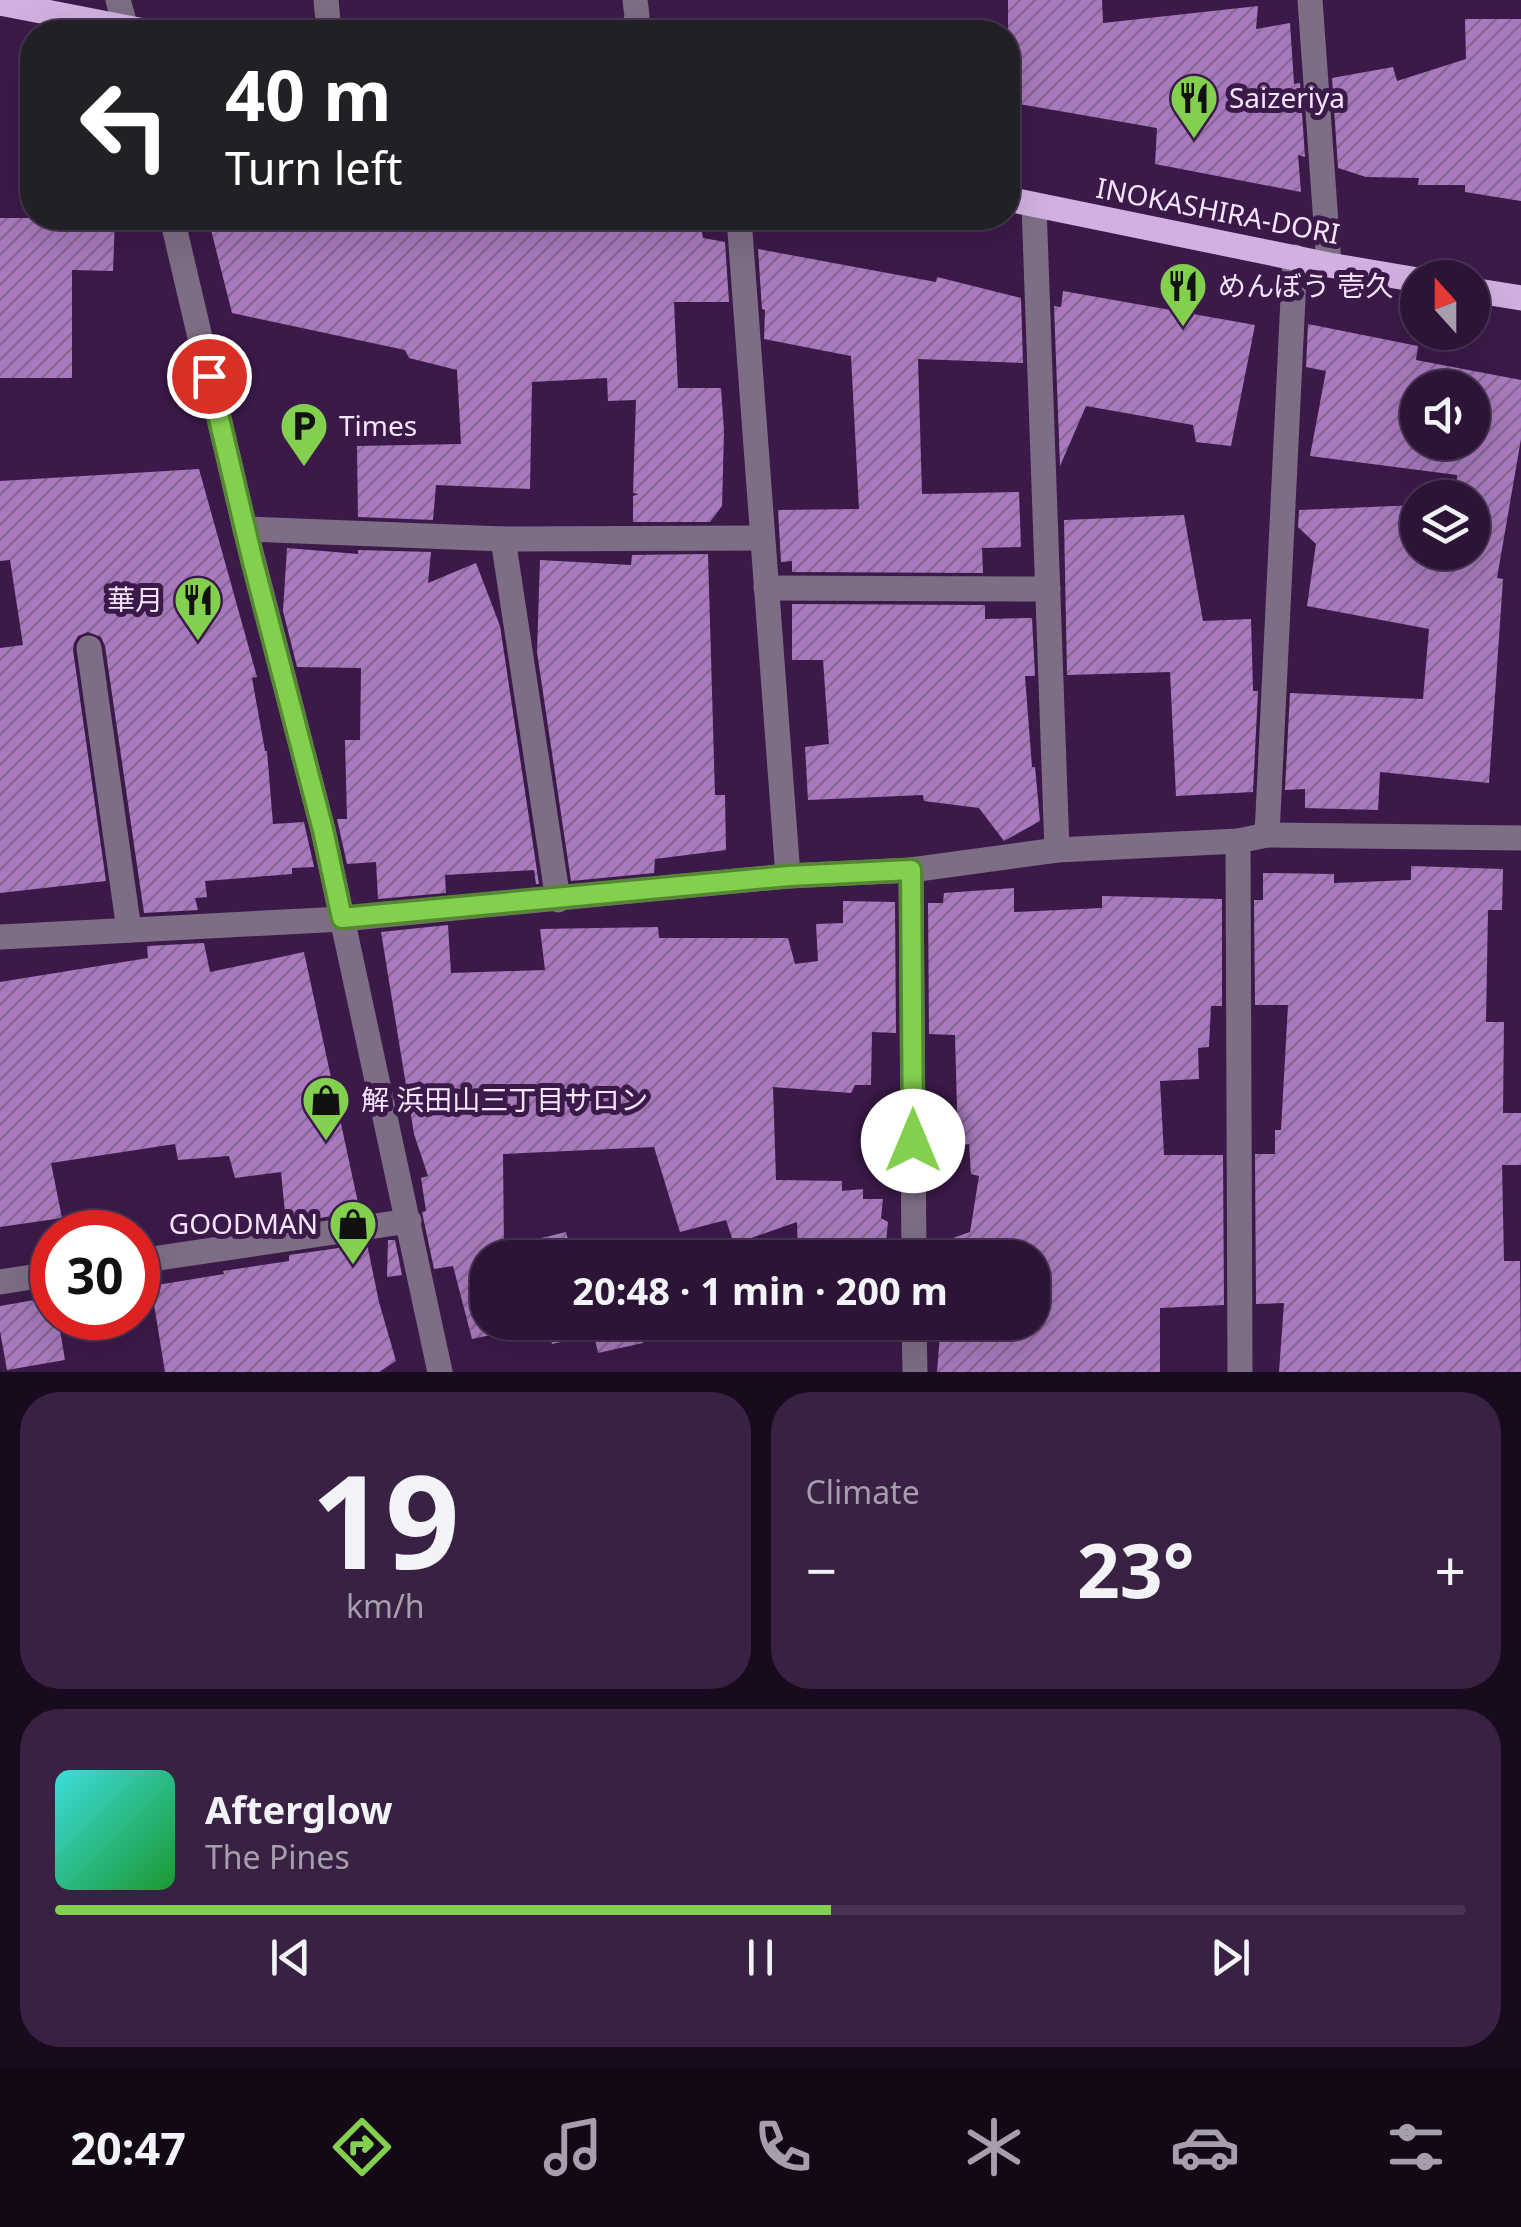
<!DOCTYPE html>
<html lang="en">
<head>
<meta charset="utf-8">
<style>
	body { margin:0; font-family:"Noto Sans","Noto Sans JP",sans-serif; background:#382142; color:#f1f3f6; height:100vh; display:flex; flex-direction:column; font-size:38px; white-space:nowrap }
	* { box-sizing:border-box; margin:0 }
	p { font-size:32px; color:#a69ead }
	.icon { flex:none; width:55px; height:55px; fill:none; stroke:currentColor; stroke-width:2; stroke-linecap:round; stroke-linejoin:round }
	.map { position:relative; height:1372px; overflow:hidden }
	.side { display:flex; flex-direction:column; gap:20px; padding:20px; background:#180b1e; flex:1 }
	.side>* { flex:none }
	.top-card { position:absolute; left:20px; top:20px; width:1000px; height:210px; border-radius:40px; box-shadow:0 10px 40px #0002,0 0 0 2px #483352; background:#202124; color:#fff; overflow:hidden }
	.needle { width:65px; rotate:339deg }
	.tools { position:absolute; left:1400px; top:260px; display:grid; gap:20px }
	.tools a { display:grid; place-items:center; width:90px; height:90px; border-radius:50%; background:#2c1437; box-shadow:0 10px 40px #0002,0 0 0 2px #483352; font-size:50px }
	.speed { position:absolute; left:30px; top:1210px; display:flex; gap:20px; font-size:50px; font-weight:700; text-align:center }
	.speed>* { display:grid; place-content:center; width:130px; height:130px; border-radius:50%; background:#2c1437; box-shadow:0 10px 40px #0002,0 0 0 2px #483352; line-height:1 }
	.speed .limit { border:15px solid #d22; background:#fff; color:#111 }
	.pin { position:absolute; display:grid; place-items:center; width:85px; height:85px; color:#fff; margin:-42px; border:5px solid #fff; border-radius:50%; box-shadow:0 2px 10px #0007 }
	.me { position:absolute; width:110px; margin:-55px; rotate:0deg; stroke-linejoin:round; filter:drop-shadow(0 0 8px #0008) }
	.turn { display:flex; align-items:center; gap:35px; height:210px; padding:0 40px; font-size:45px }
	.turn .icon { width:130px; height:130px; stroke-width:2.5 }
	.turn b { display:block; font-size:70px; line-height:85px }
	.big { font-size:75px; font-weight:700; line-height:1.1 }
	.side .tile { flex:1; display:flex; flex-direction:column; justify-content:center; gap:15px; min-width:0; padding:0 35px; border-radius:40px; background:#382142 }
	.side .dial { align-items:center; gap:0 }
	.dial b { font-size:130px; line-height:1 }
	.song { display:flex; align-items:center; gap:30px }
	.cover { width:120px; height:120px; border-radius:15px; background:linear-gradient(135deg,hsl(180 70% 55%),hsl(130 70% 35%)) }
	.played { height:10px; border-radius:5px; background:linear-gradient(90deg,#83d04f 55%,#483352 55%) }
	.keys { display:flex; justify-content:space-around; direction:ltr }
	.heat { display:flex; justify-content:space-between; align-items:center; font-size:55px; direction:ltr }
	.side .tiles { flex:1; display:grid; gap:20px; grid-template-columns:1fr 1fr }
	.tile:last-child { grid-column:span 2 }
	.trip { position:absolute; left:470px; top:1240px; width:580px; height:100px; border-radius:40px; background:#2c1437; box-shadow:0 10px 40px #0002,0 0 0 2px #483352; font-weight:700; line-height:100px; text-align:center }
	.dock { display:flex; height:160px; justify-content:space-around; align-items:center; background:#120816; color:#a69ead }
	.dock .icon { width:70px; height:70px }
	.dock .current { color:#83d04f }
	.dock b { font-size:45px; color:#f1f3f6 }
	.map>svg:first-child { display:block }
</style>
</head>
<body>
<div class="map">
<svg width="1521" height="1372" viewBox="0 0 1521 1372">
	<defs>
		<pattern id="building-hatch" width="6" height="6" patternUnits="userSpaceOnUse" patternTransform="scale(2.5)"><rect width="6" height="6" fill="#a87abd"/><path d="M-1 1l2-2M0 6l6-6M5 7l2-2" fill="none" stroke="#876795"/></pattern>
	</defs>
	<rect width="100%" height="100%" fill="#3b1a49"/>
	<!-- building -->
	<g fill="url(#building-hatch)" fill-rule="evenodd">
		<polygon points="1008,0 1102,0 1103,23 1258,6 1256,29 1290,23 1294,84 1300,83 1305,157 1298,155 1301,192 1155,164 1157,128 1008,102"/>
		<polygon points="1465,19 1521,19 1521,201 1465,192 1465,185 1418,185 1419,178 1366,177 1338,168 1332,78 1393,67 1397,81 1466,59"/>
		<polygon points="0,218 115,218 113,271 72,270 72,378 0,378"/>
		<polygon points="208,218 588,218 595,220 700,221 703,238 725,242 729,302 674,302 678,388 721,388 724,431 722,506 710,522 633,522 633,496 639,494 633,493 636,400 608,401 607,378 532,382 530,489 436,485 433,520 358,517 357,446 461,444 457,370 409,358 405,350 232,313"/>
		<polygon points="758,249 936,282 937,277 1021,298 1023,363 918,359 922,494 1019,492 1021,547 982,548 983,573 792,572 792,561 781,562 778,510 859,509 851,356 764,339 765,310 762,309"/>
		<polygon points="1063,291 1255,325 1231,446 1196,442 1193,425 1086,406 1060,466 1054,306 1061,307"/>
		<path d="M1308,324L1418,346L1416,360L1521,380V439L1497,578L1503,579L1489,783L1380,772L1378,810L1305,808V789L1285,790L1290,693L1423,699L1429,629L1307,606L1316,544L1298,527L1299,510L1418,505V552H1472V498H1456L1457,475L1310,456L1326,371L1306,367ZM1418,388H1472V442H1418Z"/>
		<polygon points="199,469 257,677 252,678 265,751 267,751 273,824 304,822 314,867 292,868 292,874 205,881 207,897 195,898 198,910 144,913 105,646 101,637 88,632 78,636 74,643 73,650 106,881 0,893 0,648 23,645 10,560 0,561 0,481"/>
		<polygon points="1184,515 1203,621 1251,619 1253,691 1258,691 1253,792 1176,796 1170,672 1067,675 1064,520"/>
		<polygon points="287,548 358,554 358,550 431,552 428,583 476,563 500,626 539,884 536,884 534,870 445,875 446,893 378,899 376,862 347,864 337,819 347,819 345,740 360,740 361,668 297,667 283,611"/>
		<polygon points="708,554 715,795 725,795 726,850 655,859 654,873 571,881 537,652 540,560 631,565 632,555"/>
		<polygon points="792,604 985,605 985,619 1032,618 1035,676 1025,676 1032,767 1035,767 1040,821 1004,841 979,808 924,801 923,795 808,800 805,747 829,744 823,660 792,660"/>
		<polygon points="1411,866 1503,869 1502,910 1488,910 1486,1022 1504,1022 1503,1113 1521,1113 1521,1165 1502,1165 1504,1261 1520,1261 1521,1372 1279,1372 1284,1303 1256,1304 1255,1154 1275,1154 1275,1130 1281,1130 1288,1005 1255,1005 1254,900 1263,900 1263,873 1334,874 1334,883 1411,880"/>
		<polygon points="1014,888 1014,912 1102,908 1102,896 1222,899 1222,1006 1211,1006 1209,1047 1198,1048 1199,1079 1160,1081 1164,1155 1223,1155 1224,1305 1160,1308 1160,1372 937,1372 941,1322 1032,1322 1032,1258 930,1258 930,1246 970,1232 979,1176 971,1174 969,1144 958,1146 955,1035 929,1034 928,903 943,903 944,893"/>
		<polygon points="843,901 895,902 896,1033 872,1032 871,1085 855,1085 851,1093 773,1087 776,1180 842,1181 842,1191 863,1189 863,1199 883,1199 881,1218 888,1222 885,1252 856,1257 798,1254 797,1222 734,1244 726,1220 680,1232 654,1147 503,1154 504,1247 566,1232 573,1258 488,1258 488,1322 641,1322 643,1343 598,1353 594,1335 552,1344 548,1323 472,1339 453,1266 434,1269 422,1212 426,1211 421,1178 428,1176 414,1134 381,932 448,925 451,973 545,970 540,929 658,927 659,938 788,938 795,964 818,961 816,924 843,923"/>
		<polygon points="204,943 210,972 304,952 360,1212 286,1223 281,1172 235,1178 229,1156 178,1160 175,1144 51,1163 62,1218 0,1227 0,982 148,958 147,946"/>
		<polygon points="388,1240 395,1240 402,1275 387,1277"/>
		<polygon points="661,1243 664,1258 599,1258"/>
		<polygon points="367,1244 379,1302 396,1361 379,1372 165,1372 151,1286 224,1274 223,1271 289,1261 289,1255"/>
		<polygon points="52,1297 52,1318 58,1318 65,1360 7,1370 0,1331 0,1306"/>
	</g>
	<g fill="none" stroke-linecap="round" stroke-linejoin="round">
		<!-- minor -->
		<g stroke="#7e6e85" stroke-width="25">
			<polyline points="118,0 127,32"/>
			<polyline points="326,0 329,32"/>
			<polyline points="1310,0 1329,265"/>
			<polyline points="633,32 637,16 635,0"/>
			<polyline points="1034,205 1057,850"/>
			<polyline points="172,218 245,529 323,830 440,1372"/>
			<polyline points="739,218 788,876"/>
			<polyline points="245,529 503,539 762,538"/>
			<polyline points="503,539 558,900"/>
			<polyline points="766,588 1048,589"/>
			<polyline points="89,648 129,930"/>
			<polyline points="1267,835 1295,257"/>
			<polyline points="1238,841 1240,1372"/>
			<polyline points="911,870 914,1258"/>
			<polyline points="0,937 342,919 788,876 911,870 1057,850 1238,841 1267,835 1521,838"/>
			<polyline points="138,1261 409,1221"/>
			<polyline points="0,1282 52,1274"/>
			<polyline points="914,1322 915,1372"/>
		</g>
		<!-- major -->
		<g stroke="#d1b1e1" stroke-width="25">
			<polyline points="0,3 149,32"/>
			<polyline points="1008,199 1329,265 1418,280"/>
			<polyline points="1472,290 1521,298"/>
		</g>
	</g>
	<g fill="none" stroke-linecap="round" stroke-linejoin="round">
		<!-- route casing -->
		<g stroke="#558733" stroke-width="25">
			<polyline id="route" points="209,376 253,562 323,830 342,918 788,876 911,870 913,1141"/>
		</g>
		<!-- route -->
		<use href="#route" stroke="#83d04f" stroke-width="18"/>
	</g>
	<!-- icons -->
	<defs>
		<g id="restaurant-pin" transform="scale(2.5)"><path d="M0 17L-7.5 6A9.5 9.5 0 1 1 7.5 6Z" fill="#83d04f" stroke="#3b1a49"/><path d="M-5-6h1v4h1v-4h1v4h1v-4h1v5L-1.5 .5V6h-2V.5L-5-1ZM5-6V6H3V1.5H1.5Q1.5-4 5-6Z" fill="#111"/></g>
		<g id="parking-pin" transform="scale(2.5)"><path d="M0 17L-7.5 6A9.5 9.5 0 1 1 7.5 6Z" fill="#83d04f" stroke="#3b1a49"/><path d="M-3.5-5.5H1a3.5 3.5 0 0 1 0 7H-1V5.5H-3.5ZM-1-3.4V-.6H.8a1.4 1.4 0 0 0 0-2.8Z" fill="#111"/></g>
		<g id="shop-pin" transform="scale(2.5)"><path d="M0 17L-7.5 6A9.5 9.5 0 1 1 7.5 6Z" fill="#83d04f" stroke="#3b1a49"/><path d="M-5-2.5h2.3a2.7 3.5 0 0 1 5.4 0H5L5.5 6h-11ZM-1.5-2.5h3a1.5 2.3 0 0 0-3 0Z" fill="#111"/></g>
	</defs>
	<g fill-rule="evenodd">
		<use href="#restaurant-pin" x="1194" y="98"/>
		<use href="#restaurant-pin" x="1183" y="286"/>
		<use href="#parking-pin" x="304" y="426"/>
		<use href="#restaurant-pin" x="198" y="600"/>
		<use href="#shop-pin" x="326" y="1100"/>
		<use href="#shop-pin" x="353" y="1224"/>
	</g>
	<g text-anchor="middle" stroke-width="10" stroke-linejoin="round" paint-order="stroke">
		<!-- poi labels -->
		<g font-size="28" fill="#f5e5fd" stroke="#3b1a49" text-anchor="start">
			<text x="1229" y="108">Saizeriya</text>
			<text x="1218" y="296">めんぼう 壱久</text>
			<text x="339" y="436">Times</text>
			<text x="163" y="610" text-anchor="end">華月</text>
			<text x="361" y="1110">解 浜田山三丁目サロン</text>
			<text x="318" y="1234" text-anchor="end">GOODMAN</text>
		</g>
		<!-- street labels -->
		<g font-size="28" fill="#f5e5fd" stroke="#3b1a49">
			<text transform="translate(1218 211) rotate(11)" y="10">INOKASHIRA-DORI</text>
		</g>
	</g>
</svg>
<div class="tools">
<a><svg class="needle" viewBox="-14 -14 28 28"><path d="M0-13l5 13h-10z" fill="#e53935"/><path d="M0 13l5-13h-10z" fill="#a69ead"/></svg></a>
<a><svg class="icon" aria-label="sound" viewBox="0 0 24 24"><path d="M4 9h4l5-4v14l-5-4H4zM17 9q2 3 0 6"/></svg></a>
<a><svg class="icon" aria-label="layers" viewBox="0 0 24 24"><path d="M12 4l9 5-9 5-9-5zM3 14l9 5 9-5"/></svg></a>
</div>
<div class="speed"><div class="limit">30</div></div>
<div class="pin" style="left:209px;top:376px;background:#d93025"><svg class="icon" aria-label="arrive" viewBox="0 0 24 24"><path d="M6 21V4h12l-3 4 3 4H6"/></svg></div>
<svg class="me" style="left:913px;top:1141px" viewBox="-20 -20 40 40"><circle r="19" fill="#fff"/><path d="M0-13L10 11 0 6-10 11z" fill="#83d04f"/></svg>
<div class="trip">20:48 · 1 min · 200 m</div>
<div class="top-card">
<div class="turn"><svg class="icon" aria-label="left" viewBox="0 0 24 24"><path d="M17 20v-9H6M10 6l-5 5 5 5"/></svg><div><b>40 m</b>Turn left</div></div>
</div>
</div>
<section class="side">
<div class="tiles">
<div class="tile dial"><b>19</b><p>km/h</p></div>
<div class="tile"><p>Climate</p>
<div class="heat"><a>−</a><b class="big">23°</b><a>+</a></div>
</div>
<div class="tile">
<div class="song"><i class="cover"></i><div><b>Afterglow</b><p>The Pines</p></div></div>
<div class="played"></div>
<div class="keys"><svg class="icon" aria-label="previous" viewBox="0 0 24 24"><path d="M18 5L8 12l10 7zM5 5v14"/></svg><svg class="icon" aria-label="pause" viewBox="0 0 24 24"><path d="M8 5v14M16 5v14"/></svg><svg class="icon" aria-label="next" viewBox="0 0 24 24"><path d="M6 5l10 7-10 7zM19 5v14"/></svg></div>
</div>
</div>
</section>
<nav class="dock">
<b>20:47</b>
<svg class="icon current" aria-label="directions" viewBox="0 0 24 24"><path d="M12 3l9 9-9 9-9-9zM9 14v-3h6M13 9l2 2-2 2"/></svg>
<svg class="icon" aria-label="music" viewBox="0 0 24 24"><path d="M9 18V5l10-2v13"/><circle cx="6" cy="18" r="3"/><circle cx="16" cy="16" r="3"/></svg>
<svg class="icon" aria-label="phone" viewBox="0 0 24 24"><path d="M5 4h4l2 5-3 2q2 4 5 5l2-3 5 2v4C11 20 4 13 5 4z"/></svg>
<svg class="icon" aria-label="climate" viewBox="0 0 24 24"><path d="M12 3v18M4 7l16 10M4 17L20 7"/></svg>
<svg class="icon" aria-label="car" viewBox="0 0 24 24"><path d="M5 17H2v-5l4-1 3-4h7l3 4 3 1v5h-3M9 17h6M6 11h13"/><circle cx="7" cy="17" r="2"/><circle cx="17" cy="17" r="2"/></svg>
<svg class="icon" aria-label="filters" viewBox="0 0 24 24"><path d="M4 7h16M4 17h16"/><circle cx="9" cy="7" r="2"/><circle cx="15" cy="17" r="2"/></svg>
</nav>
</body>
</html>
